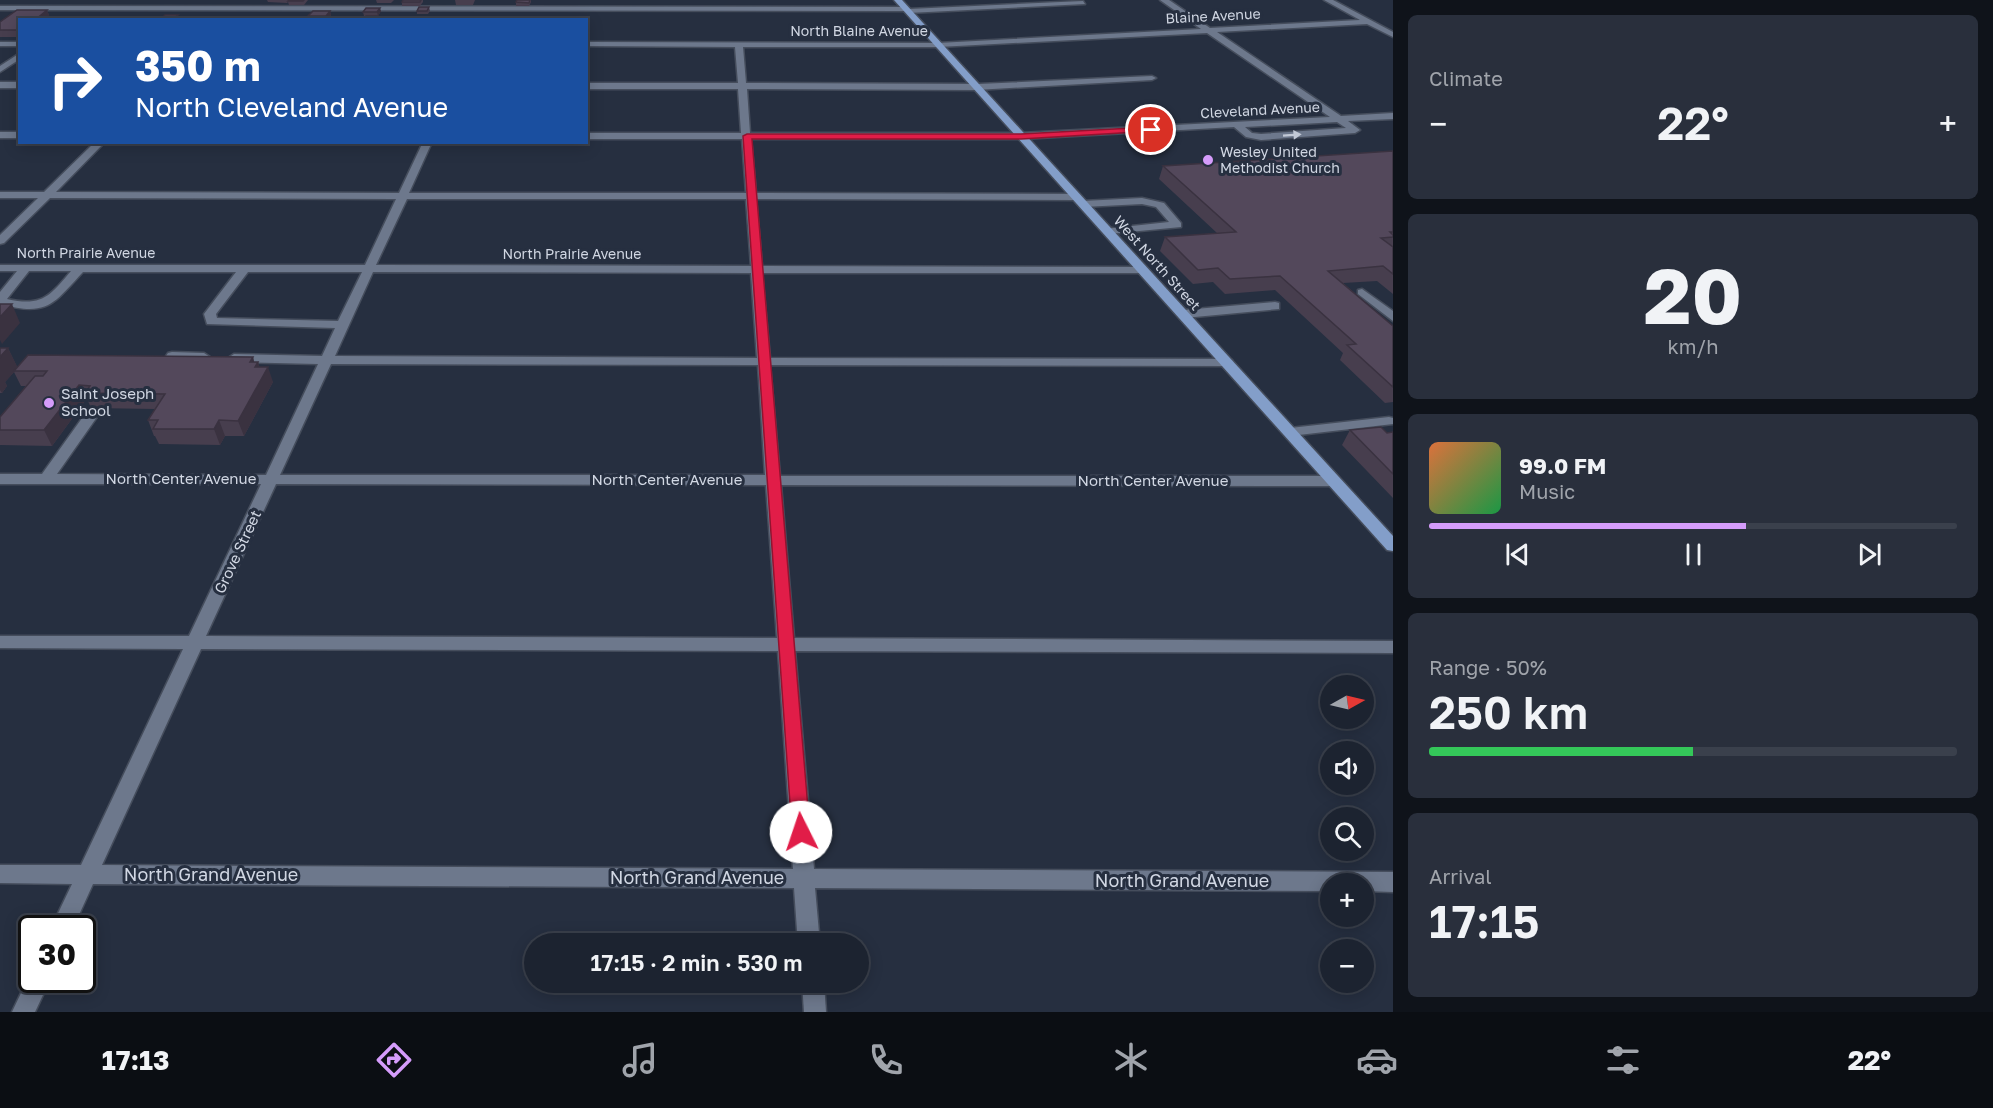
<!DOCTYPE html>
<html lang="en">
<head>
<meta charset="utf-8">
<style>
	body { margin:0; font-family:"Golos Text",sans-serif; background:#292f3c; color:#f1f3f6; height:100vh; display:flex; flex-direction:column; font-size:22px; white-space:nowrap }
	* { box-sizing:border-box; margin:0 }
	p { font-size:20px; color:#a0a4ab }
	.icon { flex:none; width:33px; height:33px; fill:none; stroke:currentColor; stroke-width:2; stroke-linecap:round; stroke-linejoin:round }
	.map { position:relative; flex:1; overflow:hidden }
	.side { display:flex; flex-direction:column; gap:15px; padding:15px; background:#0f131a; width:600px }
	.side>* { flex:none }
	.guide { position:absolute; left:18px; top:18px; width:570px; height:126px; border-radius:0px; box-shadow:0 3px 15px #0003,0 0 0 2px #3a404c; background:#1a4fa0; color:#fff; overflow:hidden }
	.needle { width:39px; rotate:82deg }
	.fabs { position:absolute; left:1320px; top:675px; display:grid; gap:12px }
	.fabs a { display:grid; place-items:center; width:54px; height:54px; border-radius:50%; background:#1c2330; box-shadow:0 3px 15px #0003,0 0 0 2px #3a404c; font-size:30px }
	.speed { position:absolute; left:18px; top:915px; display:flex; gap:12px; font-size:30px; font-weight:700; text-align:center }
	.speed>* { display:grid; place-content:center; width:78px; height:78px; border-radius:50%; background:#1c2330; box-shadow:0 3px 15px #0003,0 0 0 2px #3a404c; line-height:1 }
	.speed .limit { border:3px solid #111; border-radius:9px; background:#fff; color:#111 }
	.pin { position:absolute; display:grid; place-items:center; width:51px; height:51px; color:#fff; margin:-26px; border:3px solid #fff; border-radius:50%; box-shadow:0 2px 6px #0007 }
	.me { position:absolute; width:66px; margin:-33px; rotate:356deg; stroke-linejoin:round; filter:drop-shadow(0 0 4px #0008) }
	.turn { display:flex; align-items:center; gap:21px; height:126px; padding:0 18px; font-size:27px }
	.turn .icon { width:78px; height:78px; stroke-width:2.5 }
	.turn b { display:block; font-size:42px; line-height:51px }
	.big { font-size:45px; font-weight:600; line-height:1.1 }
	.side .tile { flex:1; display:flex; flex-direction:column; justify-content:center; gap:9px; min-width:0; padding:0 21px; border-radius:9px; background:#292f3c }
	.side .dial { align-items:center; gap:0 }
	.dial b { font-size:78px; line-height:1 }
	.song { display:flex; align-items:center; gap:18px }
	.cover { width:72px; height:72px; border-radius:9px; background:linear-gradient(135deg,hsl(20 70% 55%),hsl(140 70% 35%)) }
	.played { height:6px; border-radius:3px; background:linear-gradient(90deg,#d59cfb 60%,#3a404c 60%) }
	.keys { display:flex; justify-content:space-around; direction:ltr }
	.heat { display:flex; justify-content:space-between; align-items:center; font-size:33px; direction:ltr }
	.charge { height:9px; border-radius:4px; background:linear-gradient(90deg,#34c759 50%,#3a404c 0) }
	.trip { position:absolute; left:524px; top:933px; width:345px; height:60px; border-radius:30px; background:#1c2330; box-shadow:0 3px 15px #0003,0 0 0 2px #3a404c; font-weight:600; line-height:60px; text-align:center }
	.menu { display:flex; height:96px; justify-content:space-around; align-items:center; background:#0b0e13; color:#a0a4ab }
	.menu .icon { width:42px; height:42px }
	.menu .active { color:#d59cfb }
	.menu b { font-size:27px; color:#f1f3f6 }
	main { display:flex; flex:1; min-height:0 }
	.map>svg:first-child { display:block }
</style>
</head>
<body>
<main>
<div class="map">
<svg width="1393" height="1012" viewBox="0 0 1393 1012">
	<rect width="100%" height="100%" fill="#262f40"/>
	<g fill="none" stroke-linecap="round" stroke-linejoin="round">
		<!-- minor casing -->
		<g stroke="#454d5c" stroke-width="3">
			<g id="minor">
				<path d="M1160,0H1169L1210,28L1360,20L1324,0H1333L1393,32V37L1367,24L1217,32L1341,116L1393,113V119L1348,121L1360,130L1355,133L1261,140L1246,137L1234,127L1021,139H751L756,193L1076,194L1081,197L1076,200L756,199L762,266L1143,267L1149,270L1143,273H762L770,358L1227,359L1232,360L1233,363L1232,366L770,365L780,476H1334L1341,481L1334,486L781,485L794,638L1393,641V653L795,651L814,869L1393,872V892L1364,891V884H1330V891L815,888L820,944H798L794,888L93,884L73,928H51L72,884L0,883V865H81L183,649L0,648V636H189L261,484H0V474H42L85,414L90,413L97,417L57,474L266,475L318,364L234,362L228,358L234,354L322,356L335,328L207,324L204,314L236,272H83C53,304 48,317 0,304V292L17,271H0V265H365L396,199L50,198L4,243L0,244V235L38,198H0V192H44L95,142H105L56,192L399,193L423,142H432L409,193H746L742,139H586V133H741L738,89H586V83H738L735,47L586,46V42L938,43L1201,29ZM1207,33L1330,117L1021,133H750L747,89L976,90L1152,80L1156,78L1152,76L979,84L746,83L743,47H938ZM1337,122L1346,128L1261,134L1252,133L1245,127ZM407,199H746L751,266L376,265ZM29,271H71C50,296 42,307 7,299ZM248,272H362L338,321L217,318L216,314ZM373,272L751,273L757,358L335,356ZM331,364L758,365L765,475H280ZM276,484L766,485L777,638L206,636ZM201,649L778,651L793,869L102,865Z"/>
				<polygon points="1083,1 1085,4 908,13 905,11 0,10 0,6 906,7 909,9"/>
				<rect x="0" y="42" width="20" height="4"/>
				<polygon points="20,53 20,59 0,72 0,66"/>
				<rect x="0" y="82" width="20" height="6"/>
				<rect x="0" y="132" width="20" height="6"/>
				<polygon points="1142,198 1164,203 1181,223 1181,227 1108,234 1104,233 1104,229 1169,222 1156,207 1142,204 1083,207 1078,204 1083,201"/>
				<polygon points="1362,289 1393,311 1393,321 1358,294 1358,290"/>
				<polygon points="1275,302 1279,303 1279,309 1184,318 1178,314 1184,310"/>
				<polygon points="172,352 204,353 210,357 204,361 168,359 166,356 168,353"/>
				<polygon points="1389,417 1393,418 1393,424 1290,436 1283,432 1290,428"/>
				<polygon points="31,972 32,980 50,980 35,1012 12,1012"/>
				<polygon points="802,982 824,982 826,1012 804,1012"/>
			</g>
		</g>
		<!-- major casing -->
		<g stroke="#454d5c" stroke-width="3">
			<polygon id="major" points="894,0 902,0 1393,536 1393,551 1387,550"/>
		</g>
		<!-- minor -->
		<use href="#minor" fill="#6d788c" fill-rule="evenodd"/>
		<!-- major -->
		<use href="#major" fill="#839ec9" fill-rule="evenodd"/>
	</g>
	<!-- wall -->
	<g fill="#473e4e">
		<polygon points="267,0 308,0 304,5 289,5 288,2 287,3 268,2"/>
		<polygon points="376,0 394,0 391,3 377,3"/>
		<polygon points="403,0 423,0 423,2 420,6 402,6 402,2"/>
		<polygon points="455,0 475,0 473,5 456,5"/>
		<polygon points="517,0 531,0 531,2 529,6 516,6 516,2"/>
		<polygon points="429,7 430,11 428,14 417,14 417,11"/>
		<polygon points="47,10 50,18 47,20 20,20 20,37 0,37 0,22"/>
		<polygon points="330,11 331,15 327,20 309,20 308,16"/>
		<polygon points="381,11 378,16 364,16 363,12"/>
		<polygon points="1393,151 1393,246 1392,246 1393,247 1393,294 1377,281 1343,283 1393,326 1393,402 1385,403 1340,360 1343,353 1275,290 1225,294 1213,282 1193,284 1160,251 1165,237 1217,233 1159,179 1163,166"/>
		<polygon points="0,348 8,348 17,367 253,357 254,362 258,362 259,367 273,382 244,436 225,436 220,445 159,444 155,436 154,436 148,420 155,409 91,408 88,401 85,401 52,446 0,445 0,417 26,386 21,386 14,372 5,382 7,386 2,393 0,393"/>
		<polygon points="1350,430 1387,433 1393,432 1393,498 1342,445"/>
	</g>
	<!-- shaded-wall -->
	<g fill="#3a3240">
		<polygon points="380,8 381,11 378,16 377,12"/>
		<polygon points="47,10 50,18 47,20 35,20"/>
		<polygon points="330,11 331,15 326,20 326,16"/>
		<polygon points="12,304 20,323 2,344 0,340 0,317"/>
		<polygon points="8,348 18,368 5,382 7,386 2,393 0,390 0,357"/>
		<polygon points="253,357 255,366 258,362 263,377 250,362"/>
		<polygon points="268,367 273,382 244,436 238,421"/>
		<polygon points="79,385 85,401 52,446 44,430"/>
		<polygon points="219,420 225,436 220,445 214,429"/>
	</g>
	<!-- building -->
	<g fill="#53485b" stroke="#3a3240" stroke-width="1.5">
		<polygon points="289,0 304,0 303,1 288,1"/>
		<polygon points="403,0 421,0 420,2 402,2"/>
		<polygon points="517,0 530,0 529,3 516,2"/>
		<polygon points="419,7 429,7 427,11 417,11"/>
		<polygon points="366,8 380,8 377,12 363,12"/>
		<polygon points="17,10 47,10 35,20 20,20 20,30 0,30 0,22"/>
		<polygon points="313,11 330,11 326,16 308,16"/>
		<polygon points="165,15 178,15 172,20 160,20"/>
		<polygon points="366,16 378,16 376,20 353,20 364,19"/>
		<polygon points="1393,151 1393,232 1390,232 1393,235 1393,237 1381,238 1393,247 1393,274 1383,266 1328,271 1393,326 1393,387 1347,345 1356,344 1280,276 1230,279 1218,268 1198,270 1165,237 1236,232 1163,166"/>
		<polygon points="0,304 12,304 0,317"/>
		<polygon points="0,348 8,348 0,357"/>
		<polygon points="28,355 253,357 250,362 258,362 255,367 268,367 238,421 219,420 214,429 153,429 158,420 148,420 165,394 85,393 90,386 79,385 44,430 0,430 0,417 35,376 43,376 47,371 14,371"/>
		<polygon points="1381,427 1387,433 1393,432 1393,474 1350,430"/>
	</g>
	<!-- one-way arrows -->
	<defs><path id="oneway-solid" d="M-6-.8H1V-3.2L6.5 0L1 3.2V.8H-6Z" transform="scale(1.5)"/></defs>
	<use fill="#c2c9d6" href="#oneway-solid" transform="translate(1292 135) rotate(-4)"/>
	<!-- route -->
	<polygon fill="#e11d48" stroke="#92132f" stroke-width="1.5" points="1151,127 1154,128 1154,131 1021,139 752,139 810,832 807,838 801,840 794,838 792,832 743,136 747,134 1021,134"/>
	<!-- markers -->
	<g fill="#d59cfb" stroke="#262f40" stroke-width="2">
		<circle cx="1208" cy="160" r="6"/>
		<circle cx="49" cy="403" r="6"/>
	</g>
	<g text-anchor="middle" stroke-width="6" stroke-linejoin="round" paint-order="stroke">
		<!-- far-street labels -->
		<g font-size="14" fill="#d1d7e3" stroke="#262f40">
			<text transform="translate(1213 16) rotate(-3)" y="5">Blaine Avenue</text>
			<text x="859" y="36">North Blaine Avenue</text>
			<text transform="translate(1260 110) rotate(-3)" y="5">Cleveland Avenue</text>
			<text x="86" y="258">North Prairie Avenue</text>
			<text x="572" y="259">North Prairie Avenue</text>
			<text transform="translate(1157 263) rotate(48)" y="5">West North Street</text>
		</g>
		<!-- far-poi labels -->
		<g font-size="14" fill="#d1d7e3" stroke="#262f40" text-anchor="start">
			<text x="1220" y="157">Wesley United<tspan x="1220" dy="16">Methodist Church</tspan></text>
		</g>
		<!-- poi labels -->
		<g font-size="15" fill="#d1d7e3" stroke="#262f40" text-anchor="start">
			<text x="61" y="399">Saint Joseph<tspan x="61" dy="17">School</tspan></text>
		</g>
		<!-- street labels -->
		<g font-size="15" fill="#d1d7e3" stroke="#262f40">
			<text x="181" y="484">North Center Avenue</text>
			<text x="667" y="485">North Center Avenue</text>
			<text x="1153" y="486">North Center Avenue</text>
			<text transform="translate(238 552) rotate(-65)" y="5">Grove Street</text>
		</g>
		<!-- near-street labels -->
		<g font-size="18" fill="#d1d7e3" stroke="#262f40">
			<text x="211" y="881">North Grand Avenue</text>
			<text x="697" y="884">North Grand Avenue</text>
			<text x="1182" y="887">North Grand Avenue</text>
		</g>
	</g>
</svg>
<div class="fabs">
<a><svg class="needle" viewBox="-14 -14 28 28"><path d="M0-13l5 13h-10z" fill="#e53935"/><path d="M0 13l5-13h-10z" fill="#a0a4ab"/></svg></a>
<a><svg class="icon" aria-label="sound" viewBox="0 0 24 24"><path d="M4 9h4l5-4v14l-5-4H4zM17 9q2 3 0 6"/></svg></a>
<a><svg class="icon" aria-label="search" viewBox="0 0 24 24"><circle cx="10" cy="10" r="6"/><path d="M15 15l6 6"/></svg></a>
<a>+</a>
<a>−</a>
</div>
<div class="speed"><div class="limit">30</div></div>
<div class="pin" style="left:1151px;top:130px;background:#d93025"><svg class="icon" aria-label="arrive" viewBox="0 0 24 24"><path d="M6 21V4h12l-3 4 3 4H6"/></svg></div>
<svg class="me" style="left:801px;top:832px" viewBox="-20 -20 40 40"><circle r="19" fill="#fff"/><path d="M0-13L10 11 0 6-10 11z" fill="#e11d48"/></svg>
<div class="trip">17:15 · 2 min · 530 m</div>
<div class="guide">
<div class="turn"><svg class="icon" aria-label="right" viewBox="0 0 24 24"><path d="M7 20v-9h11M14 6l5 5-5 5"/></svg><div><b>350 m</b>North Cleveland Avenue</div></div>
</div>
</div>
<section class="side">
<div class="tile"><p>Climate</p>
<div class="heat"><a>−</a><b class="big">22°</b><a>+</a></div>
</div>
<div class="tile dial"><b>20</b><p>km/h</p></div>
<div class="tile">
<div class="song"><i class="cover"></i><div><b>99.0 FM</b><p>Music</p></div></div>
<div class="played"></div>
<div class="keys"><svg class="icon" aria-label="previous" viewBox="0 0 24 24"><path d="M18 5L8 12l10 7zM5 5v14"/></svg><svg class="icon" aria-label="pause" viewBox="0 0 24 24"><path d="M8 5v14M16 5v14"/></svg><svg class="icon" aria-label="next" viewBox="0 0 24 24"><path d="M6 5l10 7-10 7zM19 5v14"/></svg></div>
</div>
<div class="tile"><p>Range · 50%</p><b class="big">250 km</b><div class="charge"></div></div>
<div class="tile"><p>Arrival</p><b class="big">17:15</b></div>
</section>
</main>
<nav class="menu">
<b>17:13</b>
<svg class="icon active" aria-label="directions" viewBox="0 0 24 24"><path d="M12 3l9 9-9 9-9-9zM9 14v-3h6M13 9l2 2-2 2"/></svg>
<svg class="icon" aria-label="music" viewBox="0 0 24 24"><path d="M9 18V5l10-2v13"/><circle cx="6" cy="18" r="3"/><circle cx="16" cy="16" r="3"/></svg>
<svg class="icon" aria-label="phone" viewBox="0 0 24 24"><path d="M5 4h4l2 5-3 2q2 4 5 5l2-3 5 2v4C11 20 4 13 5 4z"/></svg>
<svg class="icon" aria-label="climate" viewBox="0 0 24 24"><path d="M12 3v18M4 7l16 10M4 17L20 7"/></svg>
<svg class="icon" aria-label="car" viewBox="0 0 24 24"><path d="M5 17H2v-5l4-1 3-4h7l3 4 3 1v5h-3M9 17h6M6 11h13"/><circle cx="7" cy="17" r="2"/><circle cx="17" cy="17" r="2"/></svg>
<svg class="icon" aria-label="filters" viewBox="0 0 24 24"><path d="M4 7h16M4 17h16"/><circle cx="9" cy="7" r="2"/><circle cx="15" cy="17" r="2"/></svg>
<b>22°</b>
</nav>
</body>
</html>
